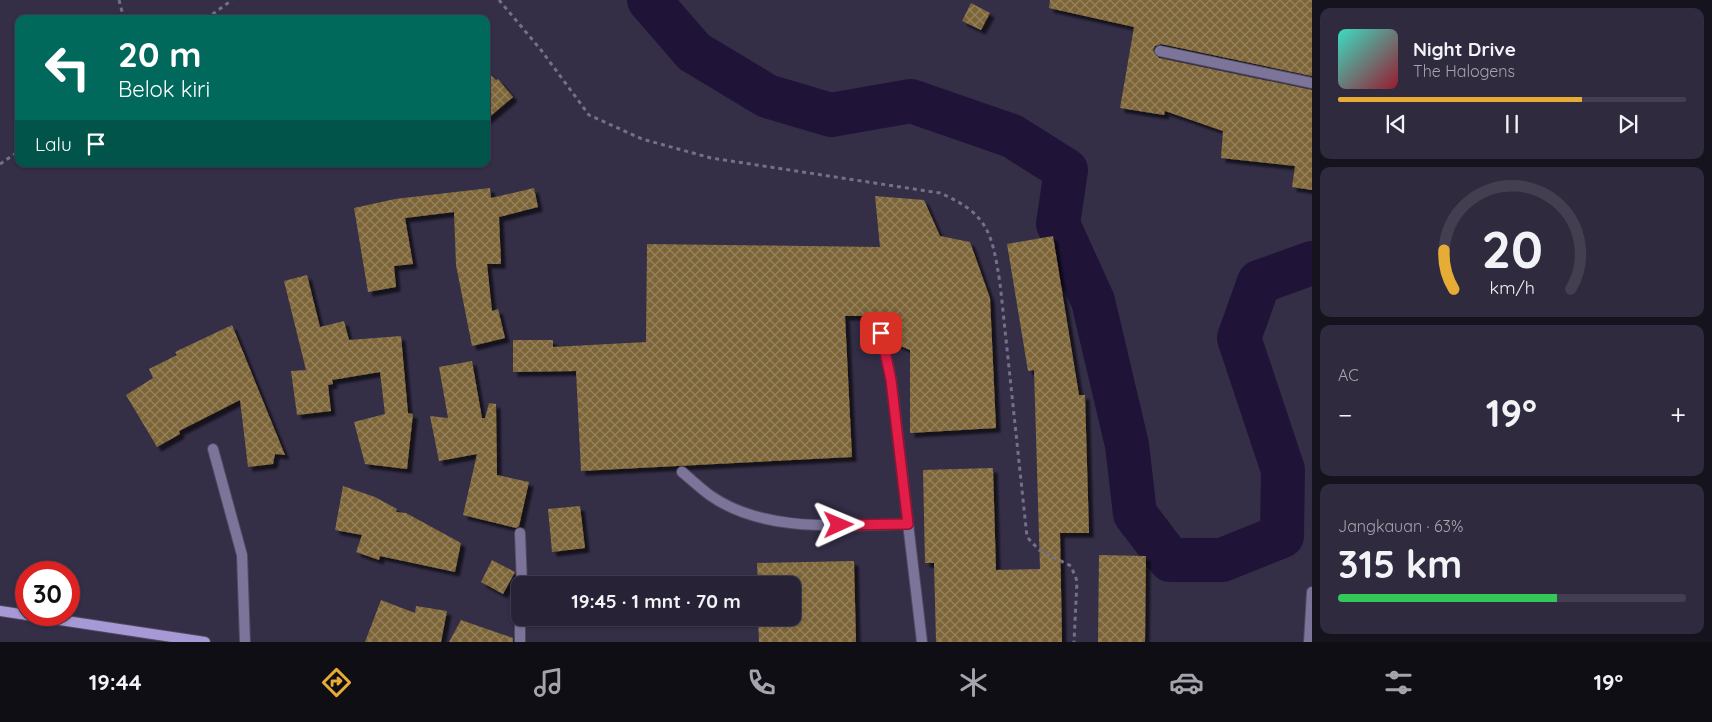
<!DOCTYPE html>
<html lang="id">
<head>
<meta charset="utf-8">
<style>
	body { margin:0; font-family:Quicksand,sans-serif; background:#2f2a3d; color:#f1f3f6; height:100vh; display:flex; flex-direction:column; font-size:19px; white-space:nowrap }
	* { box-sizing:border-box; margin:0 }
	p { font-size:16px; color:#a4a4ad }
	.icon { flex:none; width:28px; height:28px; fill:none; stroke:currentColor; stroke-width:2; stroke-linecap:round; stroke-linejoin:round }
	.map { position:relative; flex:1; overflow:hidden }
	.sheet { display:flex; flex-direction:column; gap:8px; padding:8px; background:#15131d; width:400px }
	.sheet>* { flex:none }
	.banner { position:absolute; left:15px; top:15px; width:475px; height:152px; border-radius:10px; box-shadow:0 1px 4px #0004,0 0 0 1px #433f50; background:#00695c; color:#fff; overflow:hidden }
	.speed { position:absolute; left:15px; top:561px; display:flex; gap:10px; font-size:25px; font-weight:700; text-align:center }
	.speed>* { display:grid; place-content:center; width:65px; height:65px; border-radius:50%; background:#272235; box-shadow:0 1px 4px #0004,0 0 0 1px #433f50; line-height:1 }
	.speed .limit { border:8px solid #d22; background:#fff; color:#111 }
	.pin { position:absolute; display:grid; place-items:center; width:42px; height:42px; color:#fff; margin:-21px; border-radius:10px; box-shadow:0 2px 8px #0006 }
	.me { position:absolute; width:55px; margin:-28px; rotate:89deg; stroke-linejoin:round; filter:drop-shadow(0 0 4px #0008) }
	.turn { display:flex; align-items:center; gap:18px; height:105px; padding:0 20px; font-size:22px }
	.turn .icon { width:65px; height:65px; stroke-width:2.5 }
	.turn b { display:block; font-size:35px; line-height:42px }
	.then { display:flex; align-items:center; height:48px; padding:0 20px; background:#0003; gap:10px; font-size:19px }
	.big { font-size:38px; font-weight:700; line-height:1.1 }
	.sheet .widget { flex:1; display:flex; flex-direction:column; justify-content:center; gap:8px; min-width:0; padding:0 18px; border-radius:10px; background:#2f2a3d }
	.sheet .dial { align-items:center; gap:0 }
	.dial svg { height:130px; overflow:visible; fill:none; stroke:#433f50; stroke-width:7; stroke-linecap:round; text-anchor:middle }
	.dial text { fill:#f1f3f6; stroke:none }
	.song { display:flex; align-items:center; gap:15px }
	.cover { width:60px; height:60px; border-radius:8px; background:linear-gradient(135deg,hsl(170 70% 55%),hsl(350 70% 35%)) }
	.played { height:5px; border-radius:2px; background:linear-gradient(90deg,#e7ac36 70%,#433f50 70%) }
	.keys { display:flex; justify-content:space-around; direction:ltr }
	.heat { display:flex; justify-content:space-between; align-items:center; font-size:28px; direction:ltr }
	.charge { height:8px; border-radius:4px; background:linear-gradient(90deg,#34c759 63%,#433f50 0) }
	.trip { position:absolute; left:511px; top:576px; width:290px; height:50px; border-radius:10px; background:#272235; box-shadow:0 1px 4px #0004,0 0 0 1px #433f50; font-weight:700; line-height:50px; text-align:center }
	.menu { display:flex; height:80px; justify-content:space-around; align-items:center; background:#100e15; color:#a4a4ad }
	.menu .icon { width:35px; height:35px }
	.menu .active { color:#e7ac36 }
	.menu b { font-size:22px; color:#f1f3f6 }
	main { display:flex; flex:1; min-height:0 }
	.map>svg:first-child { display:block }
</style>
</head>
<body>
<main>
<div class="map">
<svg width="1312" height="642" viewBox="0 0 1312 642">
	<defs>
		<pattern id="building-cross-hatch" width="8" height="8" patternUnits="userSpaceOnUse" patternTransform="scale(1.25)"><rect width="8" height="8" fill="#7d6539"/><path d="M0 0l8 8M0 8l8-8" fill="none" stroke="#95825f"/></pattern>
		<filter id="shadow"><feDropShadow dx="4.5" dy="4.5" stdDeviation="1" flood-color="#0009"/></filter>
	</defs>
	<rect width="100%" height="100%" fill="#342e47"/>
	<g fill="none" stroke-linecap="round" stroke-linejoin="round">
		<!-- river -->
		<polyline stroke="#1f1438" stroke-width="44" points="649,0 694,52 767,96 831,115 911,101 1012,136 1066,170 1058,224 1093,301 1127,445 1135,514 1170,560 1222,560 1282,536 1283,470 1239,338 1259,282 1312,263"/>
	</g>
	<!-- building -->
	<g fill="url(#building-cross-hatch)" filter="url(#shadow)">
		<polygon points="1050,0 1312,0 1312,76 1161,44 1155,46 1153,50 1159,58 1312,90 1312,190 1292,187 1295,166 1221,158 1223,131 1165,111 1164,115 1120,108 1134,27 1049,8"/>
		<polygon points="971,3 990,13 981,30 962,21"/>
		<polygon points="486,70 496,80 498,79 513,97 486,120"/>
		<polygon points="490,188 491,198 534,188 538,207 499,217 501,264 487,264 492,311 498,309 505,338 472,346 456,265 454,212 405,218 413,264 394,266 396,287 368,292 354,208 395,199"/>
		<polygon points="875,196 924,200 940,236 970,242 990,298 996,428 910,433 910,350 896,344 892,316 845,316 852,457 581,471 576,371 513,372 513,340 553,340 553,347 646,342 647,244 880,247"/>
		<polygon points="1053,236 1079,395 1085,395 1089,533 1060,533 1062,642 936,642 934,563 925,563 923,470 993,468 996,570 1040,569 1034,370 1028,371 1007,244"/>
		<polygon points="307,275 320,327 344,321 349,340 401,336 408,413 413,414 407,469 365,464 354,422 385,414 380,372 332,380 333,384 328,385 331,411 297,415 291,371 306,370 284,281"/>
		<polygon points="232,325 285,455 275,454 273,464 248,467 240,400 179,431 180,434 157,447 126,395 153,378 149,369 177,355 175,352"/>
		<polygon points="472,361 482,418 485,418 489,403 496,404 497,475 529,482 519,526 516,528 463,515 477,454 439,461 430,416 448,418 439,367"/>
		<polygon points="343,486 375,497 397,509 396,512 406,513 461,543 455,572 380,556 379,560 356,552 362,535 335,530"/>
		<polygon points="580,506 585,548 552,552 548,509"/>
		<polygon points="1099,555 1146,556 1145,642 1098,642"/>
		<polygon points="492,560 515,572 503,594 481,582"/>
		<polygon points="854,561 856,642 759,642 758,618 792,618 792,585 758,585 757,563"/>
		<polygon points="381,600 415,613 416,606 447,611 441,642 365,642"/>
		<polygon points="461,620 513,638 513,642 449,642"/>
	</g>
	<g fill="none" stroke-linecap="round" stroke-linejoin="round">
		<!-- service casing -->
		<g stroke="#4f4a61" stroke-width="12">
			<polyline id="service" points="1309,642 1312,592"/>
		</g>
		<!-- minor casing -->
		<g stroke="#4f4a61" stroke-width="12">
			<g id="minor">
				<polyline points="1160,51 1312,83"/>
				<polyline points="881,333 891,379 922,642"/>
				<polyline points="213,449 242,555 245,642"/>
				<path d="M682,472C692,480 701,489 711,496C766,534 846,525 908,524"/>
				<polyline points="520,533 522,585"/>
				<polyline points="520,603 520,642"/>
			</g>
		</g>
		<!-- secondary casing -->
		<g stroke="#4f4a61" stroke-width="12">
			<polyline id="secondary" points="0,611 205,642"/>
		</g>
		<!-- path -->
		<g stroke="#747085" stroke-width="3" stroke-dasharray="4 4" stroke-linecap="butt">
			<polyline points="119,0 124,19"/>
			<path d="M499,0L541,50L589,115L642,139L711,158L940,193C989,214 992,234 1000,283L1027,537L1039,550L1071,566L1077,581L1074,642"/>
			<polyline points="206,19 232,0"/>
			<polyline points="0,164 19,151"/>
		</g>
		<!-- service -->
		<use href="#service" stroke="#7d749a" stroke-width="10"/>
		<!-- minor -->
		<use href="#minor" stroke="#7d749a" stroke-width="10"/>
		<!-- secondary -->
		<use href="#secondary" stroke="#a699d5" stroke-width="10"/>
	</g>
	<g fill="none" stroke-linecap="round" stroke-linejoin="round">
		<!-- route casing -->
		<g stroke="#92132f" stroke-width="12">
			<polyline id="route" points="839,525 908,524 891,380 881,333"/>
		</g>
		<!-- route -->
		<use href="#route" stroke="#e11d48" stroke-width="9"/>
	</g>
</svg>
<div class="speed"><div class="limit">30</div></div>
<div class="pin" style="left:881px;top:333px;background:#d93025"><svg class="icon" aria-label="arrive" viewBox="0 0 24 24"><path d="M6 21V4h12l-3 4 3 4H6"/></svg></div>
<svg class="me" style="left:839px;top:525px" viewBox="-20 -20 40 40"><path d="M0-17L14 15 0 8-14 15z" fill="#e11d48" stroke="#fff" stroke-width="4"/></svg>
<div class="trip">19:45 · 1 mnt · 70 m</div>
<div class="banner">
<div class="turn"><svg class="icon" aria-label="left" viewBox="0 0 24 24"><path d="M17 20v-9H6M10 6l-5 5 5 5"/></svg><div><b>20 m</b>Belok kiri</div></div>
<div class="then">Lalu<svg class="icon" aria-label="arrive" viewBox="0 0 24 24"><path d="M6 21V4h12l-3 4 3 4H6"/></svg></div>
</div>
</div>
<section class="sheet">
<div class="widget">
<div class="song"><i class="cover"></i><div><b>Night Drive</b><p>The Halogens</p></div></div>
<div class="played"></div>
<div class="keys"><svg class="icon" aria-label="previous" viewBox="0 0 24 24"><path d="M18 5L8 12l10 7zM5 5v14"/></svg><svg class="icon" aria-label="pause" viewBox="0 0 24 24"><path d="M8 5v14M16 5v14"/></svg><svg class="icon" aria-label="next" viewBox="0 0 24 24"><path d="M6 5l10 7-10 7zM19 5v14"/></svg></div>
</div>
<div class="widget dial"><svg viewBox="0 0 100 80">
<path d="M14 69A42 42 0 1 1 86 69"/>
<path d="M14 69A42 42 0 0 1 8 45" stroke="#e7ac36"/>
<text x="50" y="56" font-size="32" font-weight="700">20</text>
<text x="50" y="72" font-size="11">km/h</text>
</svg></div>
<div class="widget"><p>AC</p>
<div class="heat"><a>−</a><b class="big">19°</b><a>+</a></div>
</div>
<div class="widget"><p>Jangkauan · 63%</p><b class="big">315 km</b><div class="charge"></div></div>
</section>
</main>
<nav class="menu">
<b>19:44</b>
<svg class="icon active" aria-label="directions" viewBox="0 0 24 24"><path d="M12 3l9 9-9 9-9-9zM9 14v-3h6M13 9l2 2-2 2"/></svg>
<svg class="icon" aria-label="music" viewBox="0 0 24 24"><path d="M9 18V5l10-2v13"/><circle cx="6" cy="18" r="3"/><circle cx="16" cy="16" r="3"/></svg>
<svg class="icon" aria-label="phone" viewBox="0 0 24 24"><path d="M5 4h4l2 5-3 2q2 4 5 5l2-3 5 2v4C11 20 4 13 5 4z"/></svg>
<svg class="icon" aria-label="climate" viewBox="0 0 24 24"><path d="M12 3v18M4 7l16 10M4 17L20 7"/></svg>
<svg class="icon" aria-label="car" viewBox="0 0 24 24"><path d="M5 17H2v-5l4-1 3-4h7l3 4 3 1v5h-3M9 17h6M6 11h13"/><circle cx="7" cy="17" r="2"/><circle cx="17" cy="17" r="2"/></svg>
<svg class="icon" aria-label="filters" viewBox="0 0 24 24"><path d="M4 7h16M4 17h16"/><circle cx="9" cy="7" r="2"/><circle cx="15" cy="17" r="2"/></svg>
<b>19°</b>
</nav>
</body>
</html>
